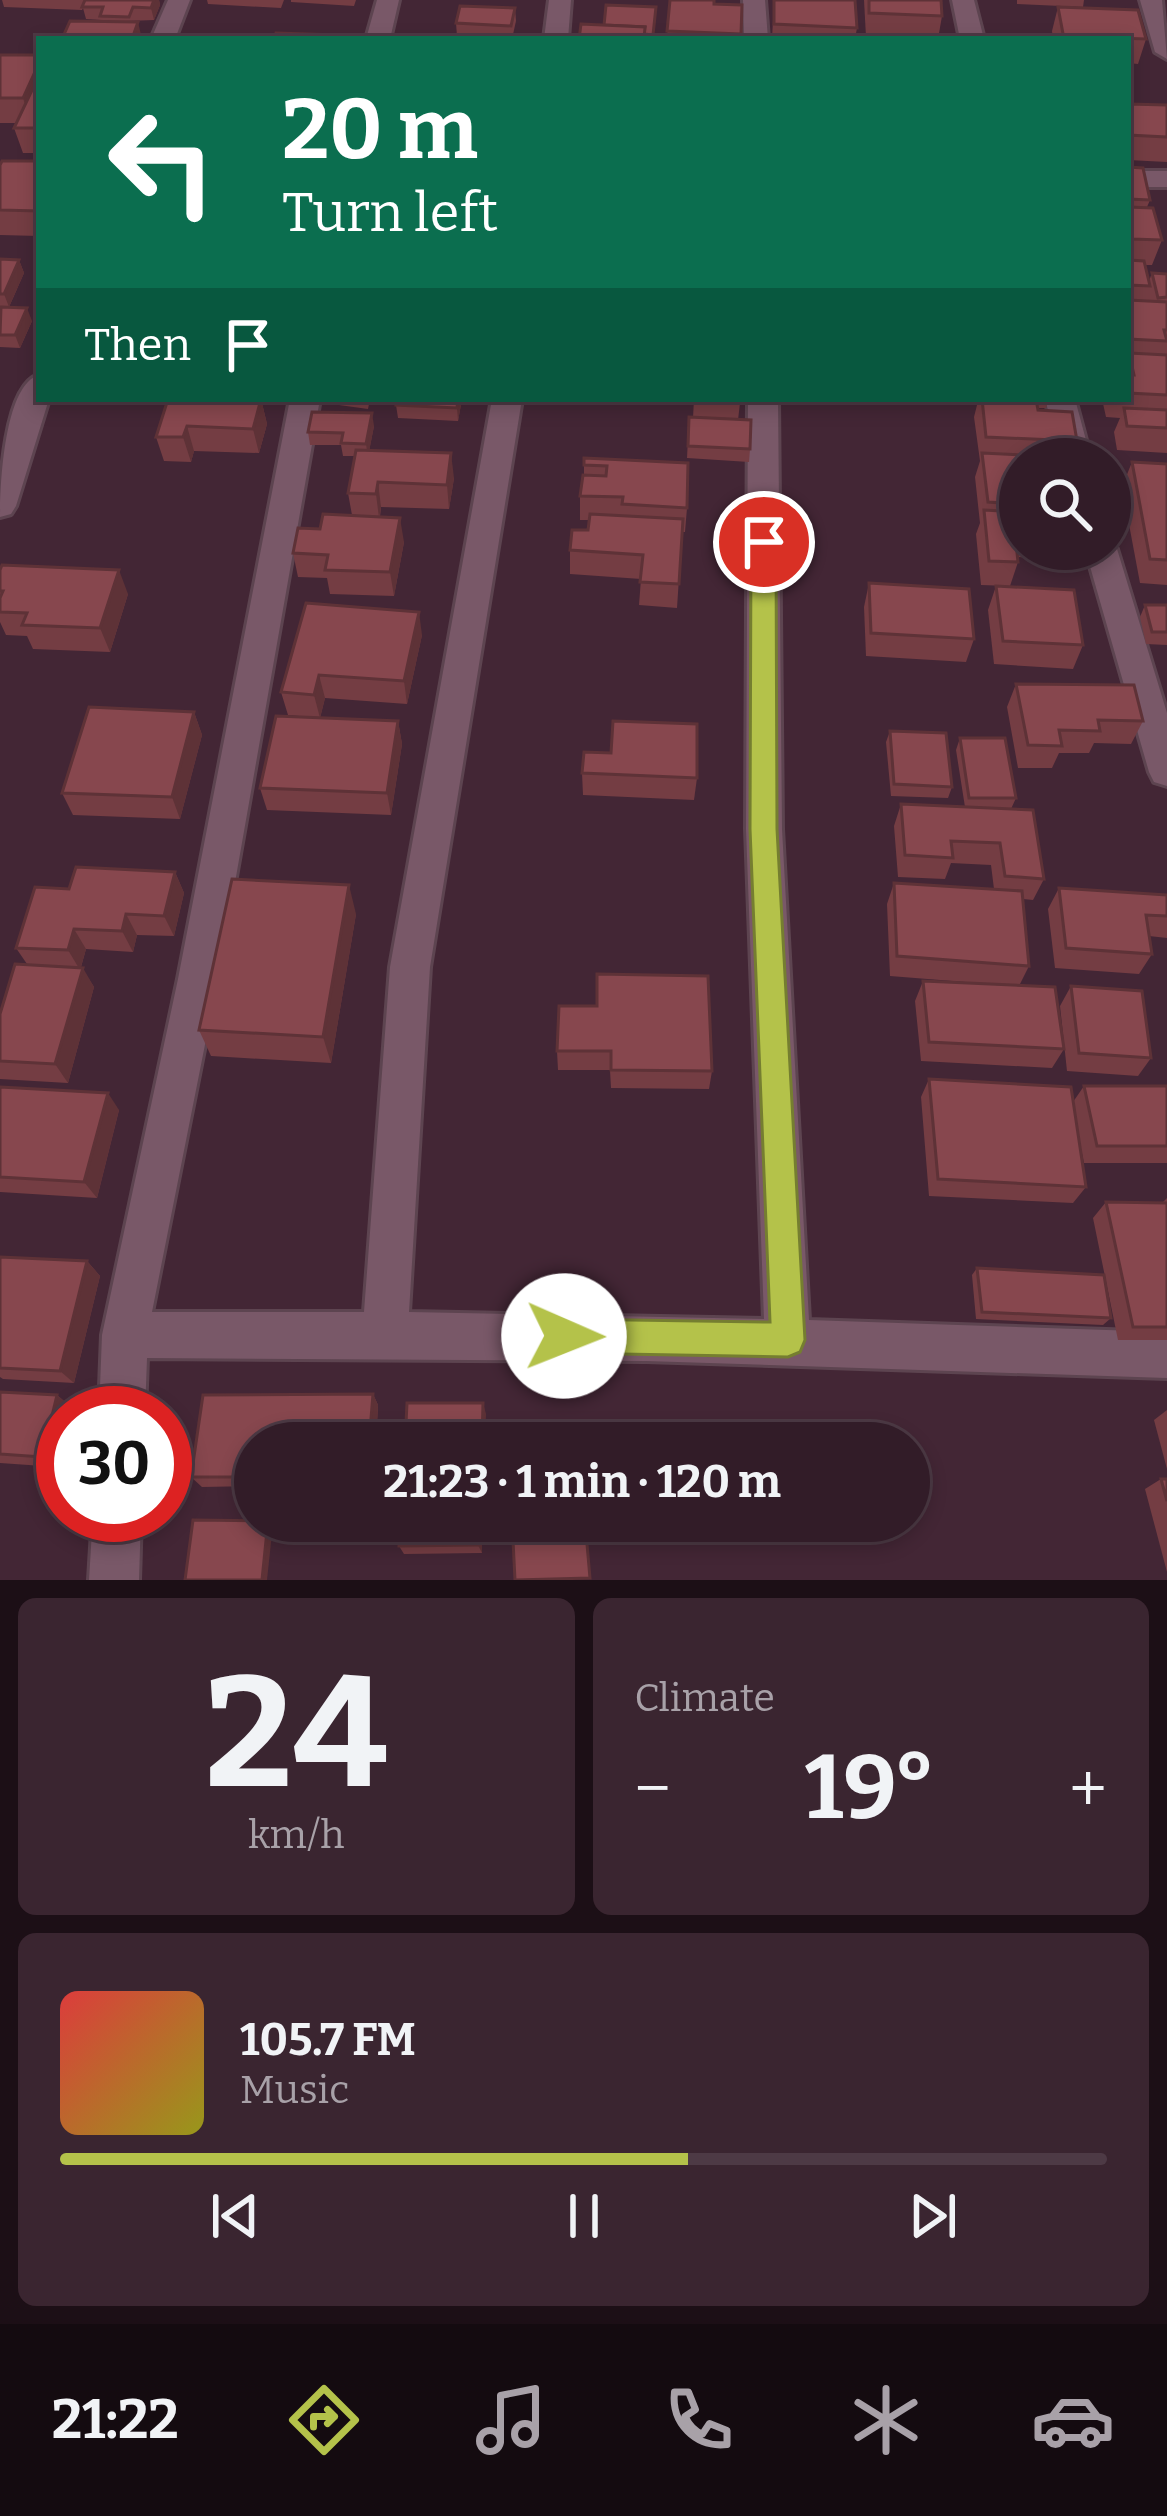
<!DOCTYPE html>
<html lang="en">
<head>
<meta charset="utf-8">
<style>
	body { margin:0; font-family:Bitter,serif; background:#3a2530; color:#f1f3f6; height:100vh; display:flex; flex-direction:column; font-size:45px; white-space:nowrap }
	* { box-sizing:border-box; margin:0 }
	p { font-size:39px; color:#a8a1a8 }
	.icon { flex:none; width:66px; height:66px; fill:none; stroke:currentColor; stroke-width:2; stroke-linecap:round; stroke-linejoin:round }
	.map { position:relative; height:1580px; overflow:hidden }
	.side { display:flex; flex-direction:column; gap:18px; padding:18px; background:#1c0f16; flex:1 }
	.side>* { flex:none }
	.hud { position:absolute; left:36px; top:36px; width:1095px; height:366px; border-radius:0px; box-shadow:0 6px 18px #0003,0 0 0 3px #4d3a45; background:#0b6e4f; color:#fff; overflow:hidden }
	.tools { position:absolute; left:999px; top:438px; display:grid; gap:24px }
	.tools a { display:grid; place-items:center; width:132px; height:132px; border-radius:50%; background:#321c28; box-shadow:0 6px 18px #0003,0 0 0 3px #4d3a45; font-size:60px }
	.speed { position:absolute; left:36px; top:1386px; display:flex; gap:24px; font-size:60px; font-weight:700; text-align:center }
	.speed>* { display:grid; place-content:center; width:156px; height:156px; border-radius:50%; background:#321c28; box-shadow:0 6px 18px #0003,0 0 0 3px #4d3a45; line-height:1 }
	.speed .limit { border:18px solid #d22; background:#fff; color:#111 }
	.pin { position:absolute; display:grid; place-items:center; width:102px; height:102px; color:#fff; margin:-51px; border:6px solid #fff; border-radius:50%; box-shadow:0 3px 12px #0007 }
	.me { position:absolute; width:132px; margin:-66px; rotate:91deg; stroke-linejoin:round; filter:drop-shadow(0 0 9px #0008) }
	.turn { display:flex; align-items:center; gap:42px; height:252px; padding:0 48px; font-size:54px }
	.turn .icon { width:156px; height:156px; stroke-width:2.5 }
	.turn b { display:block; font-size:84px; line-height:102px }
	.then { display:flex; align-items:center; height:114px; padding:0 48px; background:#0003; gap:24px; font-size:45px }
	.big { font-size:90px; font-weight:700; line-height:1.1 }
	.side .card { flex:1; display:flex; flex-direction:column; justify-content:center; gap:18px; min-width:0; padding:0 42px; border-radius:18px; background:#3a2530 }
	.side .dial { align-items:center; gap:0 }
	.dial b { font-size:156px; line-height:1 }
	.song { display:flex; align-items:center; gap:36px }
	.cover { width:144px; height:144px; border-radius:18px; background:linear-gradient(135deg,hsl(0 70% 55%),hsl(60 70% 35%)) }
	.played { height:12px; border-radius:6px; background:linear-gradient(90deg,#b4c24a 60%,#4d3a45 60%) }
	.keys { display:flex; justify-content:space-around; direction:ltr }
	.heat { display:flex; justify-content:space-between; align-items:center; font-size:66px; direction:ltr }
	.side .tiles { flex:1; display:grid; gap:18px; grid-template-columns:1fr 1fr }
	.card:last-child { grid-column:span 2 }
	.trip { position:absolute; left:234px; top:1422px; width:696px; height:120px; border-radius:60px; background:#321c28; box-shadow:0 6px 18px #0003,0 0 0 3px #4d3a45; font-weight:700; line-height:120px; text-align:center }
	.tabs { display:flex; height:192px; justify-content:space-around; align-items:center; background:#140b10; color:#a8a1a8 }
	.tabs .icon { width:84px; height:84px }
	.tabs .selected { color:#b4c24a }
	.tabs b { font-size:54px; color:#f1f3f6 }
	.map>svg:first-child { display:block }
</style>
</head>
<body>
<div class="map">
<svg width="1167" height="1580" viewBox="0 0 1167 1580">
	<rect width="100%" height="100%" fill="#432635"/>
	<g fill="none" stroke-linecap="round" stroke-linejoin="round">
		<!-- minor casing -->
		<g stroke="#5d4450" stroke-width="6">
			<g id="minor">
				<polygon points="168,0 190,0 175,39 151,39"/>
				<polygon points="377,0 399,0 390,39 366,39"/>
				<polygon points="549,0 571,0 568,39 544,39"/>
				<polygon points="743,0 765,0 768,39 744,39"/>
				<polygon points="952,0 974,0 984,39 960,39"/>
				<polygon points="1140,0 1162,0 1167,59 1155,52"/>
				<rect x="1128" y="171" width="39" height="16"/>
				<path d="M39,375V399H49L16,506L11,514L0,517C0,486 4,385 39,375Z"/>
				<polygon points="290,399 320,399 218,979 152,1312 364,1312 390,967 492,399 522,399 430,967 409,1312 764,1319 746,829 748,399 778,399 782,829 809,1320 1167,1332 1167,1378 646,1361 147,1358 145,1413 99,1413 102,1335 178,979"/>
				<polygon points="1045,399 1075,399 1091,459 1061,459"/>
				<polygon points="1110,540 1117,549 1167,713 1167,786 1154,782 1149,772 1085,549 1110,549"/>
				<polygon points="93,1515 141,1515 139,1580 89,1580"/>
			</g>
		</g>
		<!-- minor -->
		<use href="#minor" fill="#795868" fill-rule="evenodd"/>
	</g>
	<!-- wall -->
	<g fill="#743d43">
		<polygon points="2,0 159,0 160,5 154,20 101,22 101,20 86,19 83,8 82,10 4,7"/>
		<polygon points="207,0 284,0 281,8 208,4"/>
		<polygon points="291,0 356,0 354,6 291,2"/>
		<polygon points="670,0 742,5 741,39 667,39"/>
		<polygon points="774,0 857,28 855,39 772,39"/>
		<polygon points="864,0 941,0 942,16 938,39 866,37"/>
		<polygon points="1017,0 1084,0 1083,7 1017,4"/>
		<polygon points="1058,7 1146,39 1138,64 1128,63 1128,39 1053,39 1052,31"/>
		<polygon points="515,8 516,21 512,39 457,36 456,23"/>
		<polygon points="0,55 39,55 39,153 23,153 14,128 17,123 0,123"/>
		<polygon points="1128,104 1167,105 1167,162 1128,160"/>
		<polygon points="39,161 39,236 0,235 0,165"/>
		<polygon points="1128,167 1150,200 1147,207 1162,240 1152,265 1145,265 1149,281 1152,273 1167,274 1167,453 1117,450 1114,432 1120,418 1106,417 1102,399 1128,399"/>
		<polygon points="0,259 19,260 24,273 9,307 0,306"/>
		<polygon points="0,309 32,321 20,348 0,347"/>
		<polygon points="72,399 113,399 112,402"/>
		<polygon points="129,399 162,399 160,405 131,403"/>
		<polygon points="261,399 267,424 259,453 194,451 191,462 164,461 156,437"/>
		<polygon points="317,399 370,399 368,409 317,402"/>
		<polygon points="462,399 458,421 398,418 396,405"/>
		<polygon points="694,399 747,399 747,403 740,403 738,420 750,449 749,462 687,458 689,417 693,418"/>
		<polygon points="953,399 1049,399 1046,408 1037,408 1038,410 1077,441 1071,459 1020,459 1020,549 1088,549 1083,561 1018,557 1018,562 1010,586 981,585 976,534 980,523 975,477 980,461 974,417 977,405 953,404"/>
		<polygon points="374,426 369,451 454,478 449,509 381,507 380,517 404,542 394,596 330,594 327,578 298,577 293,553 320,529 352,515 348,493 355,456 343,456 341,445 310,445 308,432"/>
		<polygon points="584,458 688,463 687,508 685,532 682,532 677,608 639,605 641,579 570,574 570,550 588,530 589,520 580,520 580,496 584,475"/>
		<polygon points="1132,462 1167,464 1167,585 1140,583 1122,487"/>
		<polygon points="0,570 128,594 110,652 33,649 27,636 6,635 0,622"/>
		<polygon points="869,583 974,639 966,662 866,656 864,607"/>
		<polygon points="996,586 1083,645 1073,669 994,664 988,610"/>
		<polygon points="306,603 422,635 407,704 325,698 320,718 288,715 281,692"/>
		<polygon points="1145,605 1167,605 1167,645 1146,644 1140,617"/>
		<polygon points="1016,684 1143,721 1131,744 1094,743 1089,753 1059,753 1052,768 1018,768 1007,707"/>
		<polygon points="194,712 202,735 180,819 73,815 62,793"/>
		<polygon points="398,721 402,744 391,815 267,810 260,788"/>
		<polygon points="890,731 952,787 948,798 891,796 886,742"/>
		<polygon points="960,738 1016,798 1011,809 1044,879 1033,900 1023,899 1029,966 1019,986 1064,1049 1052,1068 921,1061 915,1001 923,981 1015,986 890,976 887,904 894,883 994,889 991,865 951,863 945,879 898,877 894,826 901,804 965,807 956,750"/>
		<polygon points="611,753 697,778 694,800 583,795 582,773"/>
		<polygon points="175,872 184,893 174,936 137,935 133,952 86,949 81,967 94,987 68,1083 0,1079 0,1014 27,964 16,948 69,889"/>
		<polygon points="1059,888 1167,895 1167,938 1149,936 1152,954 1139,974 1055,968 1048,909"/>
		<polygon points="356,914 331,1063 211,1056 199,1030"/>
		<polygon points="1071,986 1151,1058 1138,1076 1067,1071 1060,1006"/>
		<polygon points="597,1006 712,1071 709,1089 611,1088 610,1070 558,1070 557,1051"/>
		<polygon points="929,1079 1073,1102 1084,1086 1167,1086 1167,1163 1084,1163 1078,1134 1086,1187 1073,1203 929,1196 921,1097"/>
		<polygon points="0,1087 119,1110 97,1198 0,1192"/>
		<polygon points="1167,1198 1167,1340 1118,1340 1093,1218 1106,1202 1162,1203"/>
		<polygon points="0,1257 87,1261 100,1276 74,1383 3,1379 0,1377"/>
		<polygon points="977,1268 1111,1318 1103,1325 976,1319 972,1275"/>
		<polygon points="0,1392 57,1395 71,1407 63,1413 63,1441 57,1467 0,1463"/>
		<polygon points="373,1394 378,1405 376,1443 255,1443 255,1486 202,1487 191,1477 203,1395"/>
		<polygon points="1167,1410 1167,1469 1154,1420"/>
		<polygon points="1161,1479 1167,1479 1167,1572 1145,1489"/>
		<polygon points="400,1521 482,1521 482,1553 404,1554 399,1546"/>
	</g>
	<!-- shaded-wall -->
	<g fill="#5e3237">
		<polygon points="154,0 159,0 160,5 154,20 151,8"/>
		<polygon points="138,22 142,39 132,39"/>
		<polygon points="39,63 39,106 31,123 23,98"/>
		<polygon points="19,260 24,273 9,307 4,294"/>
		<polygon points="27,308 32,321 20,348 15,335"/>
		<polygon points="261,399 267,424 259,453 253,429"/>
		<polygon points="458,399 462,399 458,421 457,408"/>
		<polygon points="372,413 374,426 368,457 366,444"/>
		<polygon points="187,426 194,451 191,462 183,437"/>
		<polygon points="451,453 454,478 449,509 447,485"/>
		<polygon points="378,482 381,507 379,518 376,494"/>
		<polygon points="400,518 404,542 394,596 390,572"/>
		<polygon points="119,570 128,594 110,652 100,628"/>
		<polygon points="419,612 422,635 407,704 404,681"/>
		<polygon points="319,675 325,698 320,718 314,695"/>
		<polygon points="194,712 202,735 180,819 172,797"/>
		<polygon points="398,721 402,744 391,815 387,793"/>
		<polygon points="175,872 184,893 174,936 164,916"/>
		<polygon points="349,885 356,914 331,1063 323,1037"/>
		<polygon points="126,914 137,935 133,952 122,931"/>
		<polygon points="74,929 86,949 80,970 68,950"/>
		<polygon points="83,968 94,987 68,1083 55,1064"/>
		<polygon points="108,1093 119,1110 97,1198 84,1182"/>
		<polygon points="87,1261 100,1276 74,1383 60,1371"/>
		<polygon points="373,1394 378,1405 376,1443 369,1443"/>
		<polygon points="57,1395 71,1407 70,1413 63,1413 63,1441 57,1467 42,1457"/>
		<polygon points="483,1403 486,1414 485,1443 482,1443"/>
		<polygon points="268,1521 273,1524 267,1580 262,1580"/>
		<polygon points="479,1521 482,1521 482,1553 478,1545"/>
	</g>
	<!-- building -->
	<g fill="#87474e" stroke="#5e3237" stroke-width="3">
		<polygon points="85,0 154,0 151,8 133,7 129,17 100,16 103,7 82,7"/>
		<polygon points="670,0 714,0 714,4 742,5 741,34 667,31"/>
		<polygon points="774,0 855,0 857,28 774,24"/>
		<polygon points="869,0 941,0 942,16 869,13"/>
		<polygon points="606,5 656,7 653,35 644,34 645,27 604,25"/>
		<polygon points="460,6 515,8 511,26 456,23"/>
		<polygon points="1058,7 1138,10 1146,39 1088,37 1088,39 1064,39"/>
		<polygon points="70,21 138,22 132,39 62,39"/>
		<polygon points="581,24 645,27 644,39 579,39"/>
		<polygon points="276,33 337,35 336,39 275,39"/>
		<polygon points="0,55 39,55 39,63 23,98 0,98"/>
		<polygon points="33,88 39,88 39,128 14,128"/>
		<polygon points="1128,104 1167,105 1167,137 1128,135"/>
		<polygon points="2,161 39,161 39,211 0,210 0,165"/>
		<polygon points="1128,167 1143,168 1150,200 1128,199"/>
		<polygon points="1128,207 1153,208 1162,240 1131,239 1128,232"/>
		<polygon points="0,259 19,260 4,294 0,294"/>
		<polygon points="1128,260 1144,261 1150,286 1128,285"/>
		<polygon points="1152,273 1167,274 1167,297 1158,298"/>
		<polygon points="1128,300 1167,302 1167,330 1164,330 1167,341 1128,339"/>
		<polygon points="1,307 27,308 15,335 0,335"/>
		<polygon points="1129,353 1167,355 1167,395 1128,393 1128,375 1134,375"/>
		<polygon points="168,399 261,399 253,429 187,426 183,437 156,437"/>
		<polygon points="397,399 458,399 457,408 396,405"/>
		<polygon points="695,399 740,399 740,402"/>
		<polygon points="982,399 1036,399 1038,410 1072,412 1077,441 986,437"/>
		<polygon points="1124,408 1167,410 1167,428 1127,426"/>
		<polygon points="312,412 372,413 366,444 341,443 343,433 308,432"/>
		<polygon points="689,417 751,420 750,449 688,446"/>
		<polygon points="356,450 451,453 447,485 378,482 376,494 348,493"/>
		<polygon points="982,453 1040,456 1040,459 1020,459 1020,504 988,502"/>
		<polygon points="584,458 688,463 687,508 622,504 623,497 580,496 583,475 606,476 607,466 584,465"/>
		<polygon points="1132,462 1167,464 1167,560 1150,559"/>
		<polygon points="984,510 1020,512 1020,533 1015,533 1018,562 989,561"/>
		<polygon points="323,514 400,518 390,572 325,570 328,555 293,553 298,528 320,529"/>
		<polygon points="590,514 683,519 679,584 640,582 643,555 570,550 572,530 588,530"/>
		<polygon points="2,565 119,570 100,628 22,625 27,613 0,612 0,598 3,591 0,591 0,570"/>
		<polygon points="869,583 969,589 974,639 871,633"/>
		<polygon points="996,586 1074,590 1083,645 1003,641"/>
		<polygon points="306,603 419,612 404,681 319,675 314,695 281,692"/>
		<polygon points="1145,605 1167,605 1167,632 1152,632"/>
		<polygon points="1016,684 1134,685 1143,721 1098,720 1100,731 1059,730 1062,746 1028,745"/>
		<polygon points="89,707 194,712 172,797 62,793"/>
		<polygon points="276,716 398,721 387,793 260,788"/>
		<polygon points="613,721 697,724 697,778 582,773 584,752 611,753"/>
		<polygon points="890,731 946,733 952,787 894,784"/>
		<polygon points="960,738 1005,738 1016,798 969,798"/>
		<polygon points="901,804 1033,810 1044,879 1005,876 1000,843 951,841 953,858 905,855"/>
		<polygon points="76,867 175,872 164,916 126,914 122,931 74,929 68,950 16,948 35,887 69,889"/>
		<polygon points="232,879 349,885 323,1037 199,1030"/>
		<polygon points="894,883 1022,891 1029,966 897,956"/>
		<polygon points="1059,888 1167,895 1167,916 1146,915 1152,954 1066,948"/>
		<polygon points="15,964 83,968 55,1064 0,1061 0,1014"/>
		<polygon points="597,974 708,976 712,1071 611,1070 611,1051 557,1051 559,1006 597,1006"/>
		<polygon points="923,981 1055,987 1064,1049 929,1042"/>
		<polygon points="1071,986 1142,991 1151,1058 1079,1053"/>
		<polygon points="929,1079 1071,1087 1086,1187 938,1179"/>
		<polygon points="1084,1086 1167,1086 1167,1146 1097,1146"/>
		<polygon points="0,1087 108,1093 84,1182 0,1177"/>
		<polygon points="1106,1202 1167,1203 1167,1327 1133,1327"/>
		<polygon points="0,1257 87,1261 60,1371 0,1368"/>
		<polygon points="977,1268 1104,1275 1111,1318 982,1312"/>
		<polygon points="0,1392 57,1395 42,1457 0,1454"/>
		<polygon points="373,1394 369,1443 255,1443 255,1477 191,1477 203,1395"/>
		<polygon points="407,1403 483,1403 482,1443 405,1443"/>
		<polygon points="1161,1479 1167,1479 1167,1501"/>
		<polygon points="193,1520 268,1521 262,1580 185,1580"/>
		<polygon points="400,1521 479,1521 478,1545 399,1546"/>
		<polygon points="512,1521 585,1521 590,1578 515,1580"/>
	</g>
	<!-- route -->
	<polygon fill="#b4c24a" stroke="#757e30" stroke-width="3" points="764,534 776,542 777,829 805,1340 800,1352 788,1357 564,1353 552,1348 547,1336 552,1324 564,1319 770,1322 750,829 751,542"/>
</svg>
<div class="tools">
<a><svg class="icon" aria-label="search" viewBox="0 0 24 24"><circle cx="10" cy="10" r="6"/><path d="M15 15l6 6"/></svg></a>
</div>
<div class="speed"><div class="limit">30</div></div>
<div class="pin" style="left:764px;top:542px;background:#d93025"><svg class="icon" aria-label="arrive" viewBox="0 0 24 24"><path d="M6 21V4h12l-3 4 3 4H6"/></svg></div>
<svg class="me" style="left:564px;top:1336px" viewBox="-20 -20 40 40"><circle r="19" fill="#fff"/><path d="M0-13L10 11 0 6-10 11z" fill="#b4c24a"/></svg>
<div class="trip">21:23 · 1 min · 120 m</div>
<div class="hud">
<div class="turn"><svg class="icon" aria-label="left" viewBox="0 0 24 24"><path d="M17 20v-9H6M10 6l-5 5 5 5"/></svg><div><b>20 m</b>Turn left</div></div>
<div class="then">Then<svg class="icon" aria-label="arrive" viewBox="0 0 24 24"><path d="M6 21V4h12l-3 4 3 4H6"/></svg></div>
</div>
</div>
<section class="side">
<div class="tiles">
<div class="card dial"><b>24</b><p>km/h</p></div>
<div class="card"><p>Climate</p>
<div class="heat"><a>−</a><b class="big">19°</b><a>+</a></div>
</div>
<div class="card">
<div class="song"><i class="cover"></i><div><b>105.7 FM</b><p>Music</p></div></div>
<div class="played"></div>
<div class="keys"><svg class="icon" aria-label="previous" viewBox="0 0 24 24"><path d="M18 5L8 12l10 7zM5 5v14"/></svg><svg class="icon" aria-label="pause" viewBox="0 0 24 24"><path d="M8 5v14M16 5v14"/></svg><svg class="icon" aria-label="next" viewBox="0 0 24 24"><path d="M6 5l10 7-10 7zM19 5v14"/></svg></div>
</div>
</div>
</section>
<nav class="tabs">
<b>21:22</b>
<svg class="icon selected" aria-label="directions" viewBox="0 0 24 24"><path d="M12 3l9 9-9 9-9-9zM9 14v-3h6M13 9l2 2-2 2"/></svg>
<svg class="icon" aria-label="music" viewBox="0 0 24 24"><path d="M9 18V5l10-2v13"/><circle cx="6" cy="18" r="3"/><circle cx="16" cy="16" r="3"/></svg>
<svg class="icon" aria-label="phone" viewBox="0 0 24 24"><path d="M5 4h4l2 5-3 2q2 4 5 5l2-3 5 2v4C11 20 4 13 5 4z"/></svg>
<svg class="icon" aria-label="climate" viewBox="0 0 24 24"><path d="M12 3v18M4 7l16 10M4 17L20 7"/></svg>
<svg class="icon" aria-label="car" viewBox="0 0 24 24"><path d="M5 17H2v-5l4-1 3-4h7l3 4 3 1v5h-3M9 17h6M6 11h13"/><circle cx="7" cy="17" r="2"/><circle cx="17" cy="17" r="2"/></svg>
</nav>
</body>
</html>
